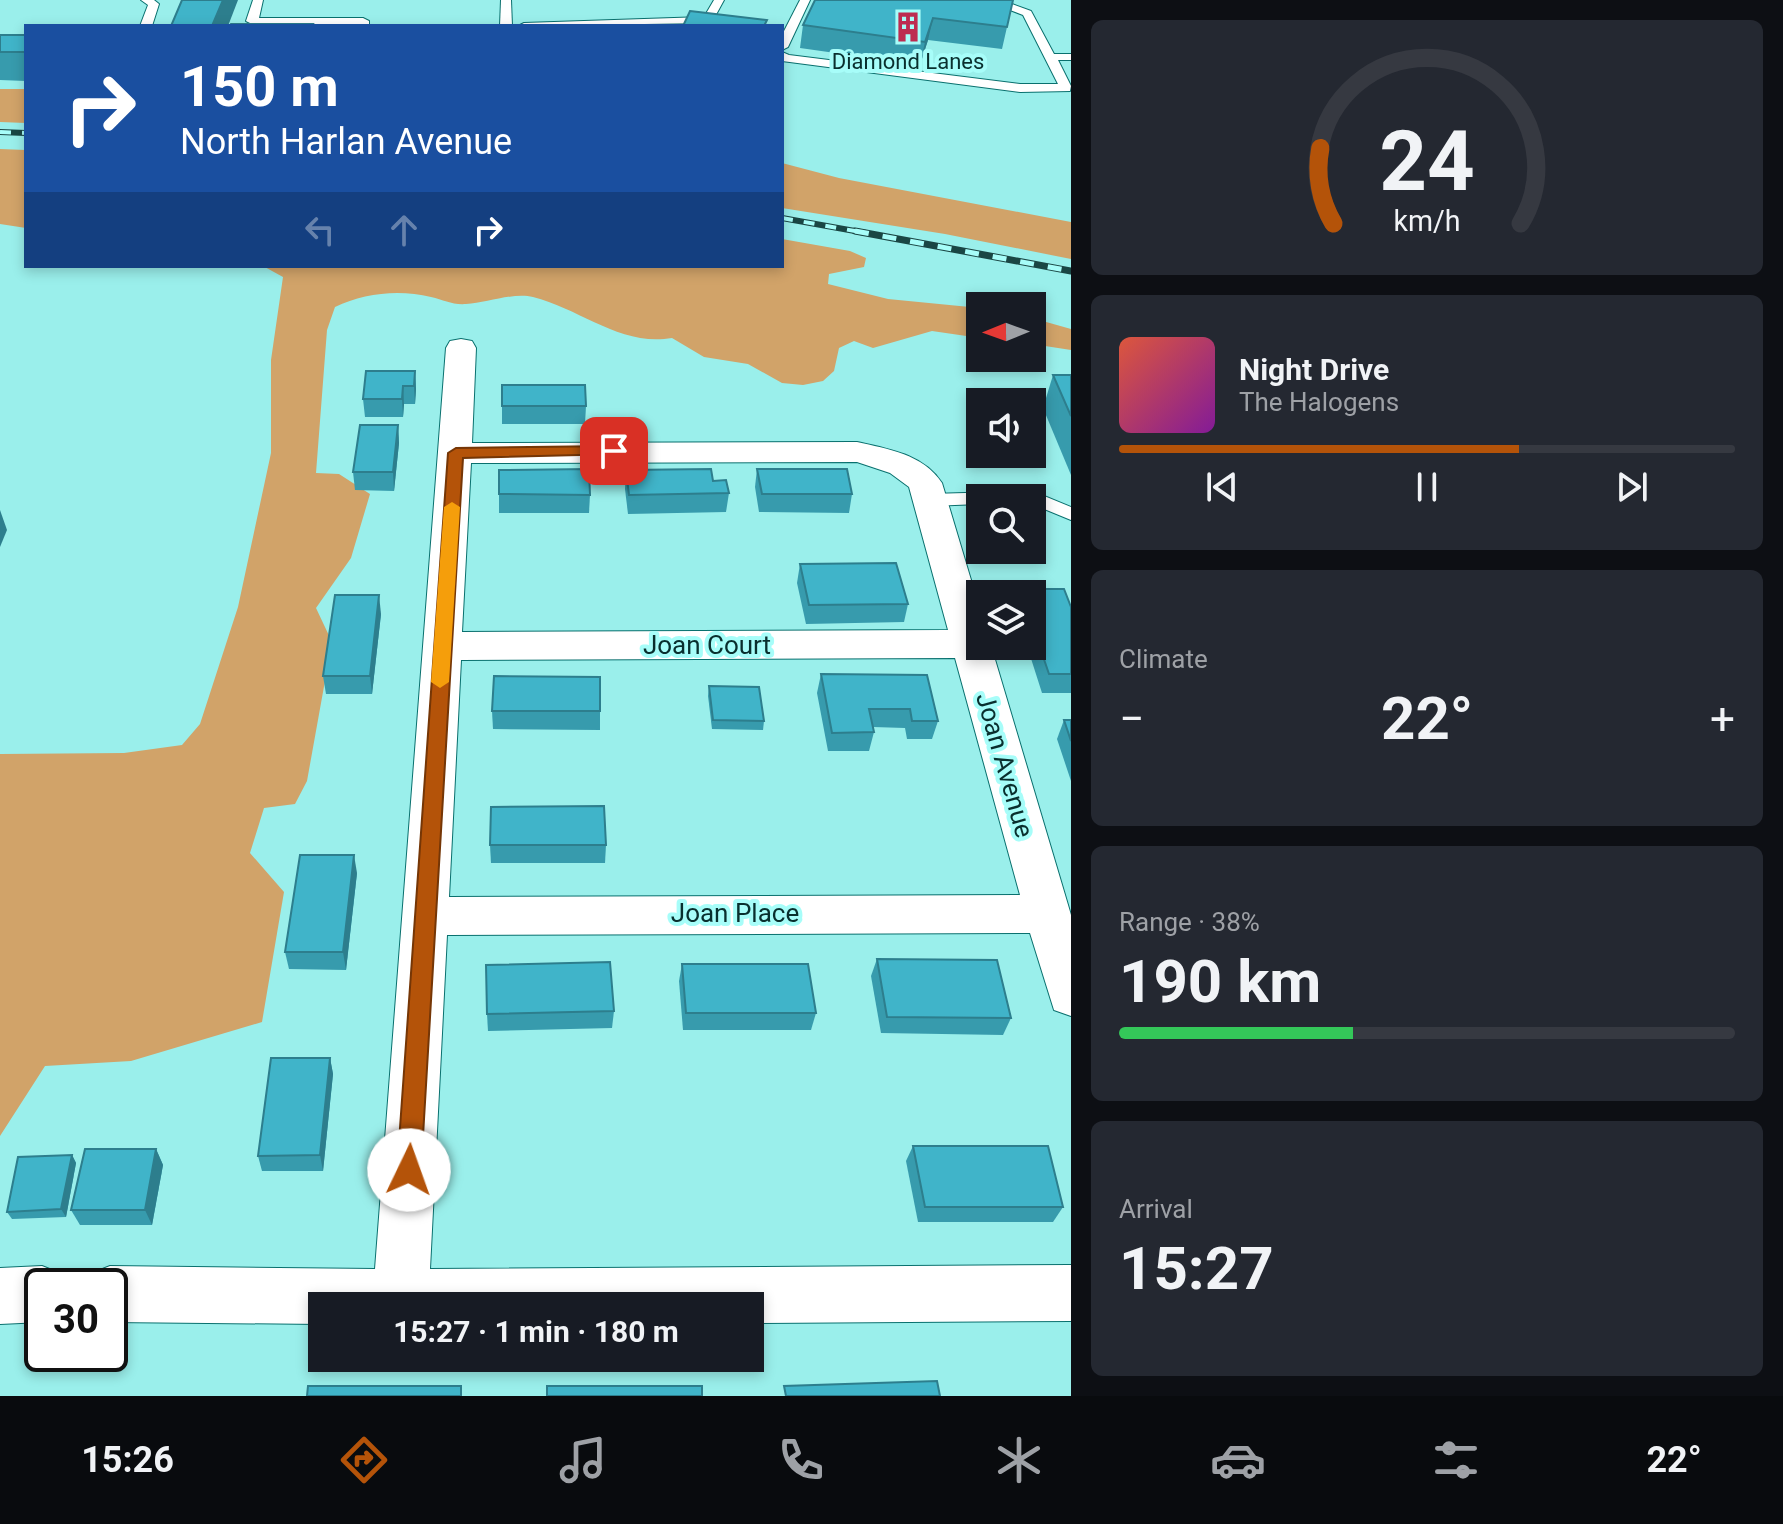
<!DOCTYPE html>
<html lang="en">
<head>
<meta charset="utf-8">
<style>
	body { margin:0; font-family:Roboto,sans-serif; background:#242831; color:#f1f3f6; height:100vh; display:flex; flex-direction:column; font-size:30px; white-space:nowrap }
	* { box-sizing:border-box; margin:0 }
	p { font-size:26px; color:#9ea1a6 }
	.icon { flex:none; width:44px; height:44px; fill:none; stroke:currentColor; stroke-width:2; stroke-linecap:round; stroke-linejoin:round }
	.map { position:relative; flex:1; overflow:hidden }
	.details { display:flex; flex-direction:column; gap:20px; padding:20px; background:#0d0f14; width:712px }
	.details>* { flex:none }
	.top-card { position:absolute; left:24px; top:24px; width:760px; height:244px; border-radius:0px; box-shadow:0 4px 12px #0003; background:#1a4fa0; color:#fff; overflow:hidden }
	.needle { width:52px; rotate:269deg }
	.controls { position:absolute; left:966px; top:292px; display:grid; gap:16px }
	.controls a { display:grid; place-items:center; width:80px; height:80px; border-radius:0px; background:#171b24; box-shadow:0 4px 12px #0003; font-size:40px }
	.speed { position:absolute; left:24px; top:1268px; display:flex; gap:16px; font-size:40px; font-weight:700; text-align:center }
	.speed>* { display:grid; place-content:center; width:104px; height:104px; border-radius:50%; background:#171b24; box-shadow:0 4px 12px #0003; line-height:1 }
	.speed .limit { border:4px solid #111; border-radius:12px; background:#fff; color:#111 }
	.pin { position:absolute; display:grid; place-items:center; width:68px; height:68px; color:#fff; margin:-34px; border-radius:16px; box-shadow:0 4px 12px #0006 }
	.me { position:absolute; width:88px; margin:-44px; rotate:3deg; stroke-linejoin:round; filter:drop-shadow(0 0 6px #0008) }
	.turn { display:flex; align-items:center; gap:28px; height:168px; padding:0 24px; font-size:36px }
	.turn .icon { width:104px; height:104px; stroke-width:2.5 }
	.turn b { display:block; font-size:56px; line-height:68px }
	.lanes { display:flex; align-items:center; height:76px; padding:0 24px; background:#0003; justify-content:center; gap:40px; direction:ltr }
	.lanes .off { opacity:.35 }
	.big { font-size:60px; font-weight:700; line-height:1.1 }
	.details .card { flex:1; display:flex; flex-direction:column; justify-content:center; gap:12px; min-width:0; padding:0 28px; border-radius:12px; background:#242831 }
	.details .dial { align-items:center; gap:0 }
	.dial svg { height:208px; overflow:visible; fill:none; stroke:#363941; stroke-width:7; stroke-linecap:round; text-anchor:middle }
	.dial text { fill:#f1f3f6; stroke:none }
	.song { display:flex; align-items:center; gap:24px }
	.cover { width:96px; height:96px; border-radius:12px; background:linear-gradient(135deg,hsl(10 70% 55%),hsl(290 70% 35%)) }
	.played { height:8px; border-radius:4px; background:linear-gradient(90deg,#b45309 65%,#363941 65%) }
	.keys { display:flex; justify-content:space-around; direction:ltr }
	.heat { display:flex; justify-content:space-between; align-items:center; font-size:44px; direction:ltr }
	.charge { height:12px; border-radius:6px; background:linear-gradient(90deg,#34c759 38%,#363941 0) }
	.trip { position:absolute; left:308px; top:1292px; width:456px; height:80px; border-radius:0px; background:#171b24; box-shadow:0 4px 12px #0003; font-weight:700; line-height:80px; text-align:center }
	.dock { display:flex; height:128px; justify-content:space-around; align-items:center; background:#090b0e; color:#9ea1a6 }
	.dock .icon { width:56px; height:56px }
	.dock .on { color:#b45309 }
	.dock b { font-size:36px; color:#f1f3f6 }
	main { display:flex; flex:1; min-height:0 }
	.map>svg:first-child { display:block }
</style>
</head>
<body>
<main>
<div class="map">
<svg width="1071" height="1396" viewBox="0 0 1071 1396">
	<rect width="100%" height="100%" fill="#9aefeb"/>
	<!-- green -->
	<g fill="#d1a369">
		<polygon points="0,89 26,89 26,123 0,122"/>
		<polygon points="0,149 26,150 26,228 0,224"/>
		<polygon points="782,163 839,178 1071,222 1071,259 945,234 782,208"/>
		<path d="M782,239L850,251L866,258L864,267L829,274L828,284L888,299L980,308V338L932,331L873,348L854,341L839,348L834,371L823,381L803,385L782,383L748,364L704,357L672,338C621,347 581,309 533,297C514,292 487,303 466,304C452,305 444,300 431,297C399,289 364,293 335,307L327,330L316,473L339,474L370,494L351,558L316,608L332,642L307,781L295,804L264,808L250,853L284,892L262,1022L131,1061L45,1066L0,1136V754L124,753L182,745L200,724L238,607L271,453V360L283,277L263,266H782Z"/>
		<polygon points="1032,318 1071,329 1071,350 1032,344"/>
	</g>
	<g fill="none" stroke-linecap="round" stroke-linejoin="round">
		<!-- lane casing -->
		<g stroke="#09706e" stroke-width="2">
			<g id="lane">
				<polygon points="141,0 154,0 159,4 152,26 140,26 148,5"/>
				<polygon points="253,0 263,0 259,18 363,18 369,21 369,26 252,24 246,21"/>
				<polygon points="501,0 511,0 512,26 500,26"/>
				<polygon points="714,0 724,0 712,22 708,23 518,26 524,23 704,17"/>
				<polygon points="800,0 810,0 788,47 782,50 782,35"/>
				<polygon points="949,0 1012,4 1031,11 1054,54 1071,54 1071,60 1058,60 1071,86 1070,91 1020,92 782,61 782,52 789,55 1020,84 1058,84 1023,15 1010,10"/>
				<polygon points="1032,491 1071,507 1071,520 1032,504 1032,498 980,498 980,504 930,506 921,500 930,494"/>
			</g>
		</g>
		<!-- street casing -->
		<g stroke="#09706e" stroke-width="2">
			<g id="street">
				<path d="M461,339L472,341L476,348L472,443L857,442C888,449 923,454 942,483L980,610V646H991L1071,915V1016L1054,1010L1030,933L447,935L430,1269L1071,1265V1321L750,1323V1306H322V1324L110,1322V1286H86L90,1274L110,1266L375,1269L446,348L450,341ZM857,462L890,473L909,487L948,630L462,632L471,463ZM955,658L1020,895L449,897L461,660Z"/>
				<polygon points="42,1266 62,1274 66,1286 42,1286 42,1322 0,1324 0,1268"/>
			</g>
		</g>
		<!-- lane -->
		<use href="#lane" fill="#fff" fill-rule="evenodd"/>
		<!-- street -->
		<use href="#street" fill="#fff" fill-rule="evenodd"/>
		<!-- rail-far1 casing -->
		<g stroke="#1a4644" stroke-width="6">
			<g id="rail-far1">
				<polyline points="0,132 26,133"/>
				<polyline points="782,218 866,233"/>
			</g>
		</g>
		<!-- rail casing -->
		<g stroke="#1a4644" stroke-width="7">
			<polyline id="rail" points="855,231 1071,271"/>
		</g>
		<!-- rail-far1 -->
		<use href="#rail-far1" stroke="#a7fdf9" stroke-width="4" stroke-dasharray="11" stroke-linecap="butt"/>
		<!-- rail -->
		<use href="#rail" stroke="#a7fdf9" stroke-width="5" stroke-dasharray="14" stroke-linecap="butt"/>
	</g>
	<!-- wall -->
	<g fill="#379bad">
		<polygon points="815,0 1007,27 1002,49 928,40 920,65 800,48 803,25"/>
		<polygon points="0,35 26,35 26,81 0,80"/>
		<polygon points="415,371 416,389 415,404 404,404 403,417 365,417 363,399"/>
		<polygon points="1053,375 1071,375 1071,475 1043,408"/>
		<polygon points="502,406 586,406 585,424 502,424"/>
		<polygon points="398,425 399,443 394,491 355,490 353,472"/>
		<polygon points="757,469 852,494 849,513 759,512 755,487"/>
		<polygon points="626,470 713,481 729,493 726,512 628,514 625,489"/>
		<polygon points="499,494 590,495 589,513 499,513"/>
		<polygon points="800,564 908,604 904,622 806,624 797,583"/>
		<polygon points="1020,589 1071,607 1071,693 1042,693 1027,646 1032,646 1032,594 1018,594"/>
		<polygon points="381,614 372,694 326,694 323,676"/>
		<polygon points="821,674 938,721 932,739 907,739 905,728 873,727 874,732 869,751 828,751 817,693"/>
		<polygon points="709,686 764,721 763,730 712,729 708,696"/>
		<polygon points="492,711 600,711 600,730 493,729"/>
		<polygon points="1064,720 1071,720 1071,781 1057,739"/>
		<polygon points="490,845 606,845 605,863 491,863"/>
		<polygon points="357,873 346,970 289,969 285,952"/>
		<polygon points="877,959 1011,1018 1003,1035 881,1033 871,976"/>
		<polygon points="682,964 816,1013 811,1030 683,1030 679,981"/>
		<polygon points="614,1011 612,1028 488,1031 487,1014"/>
		<polygon points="330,1058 333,1074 323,1171 262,1171 258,1156"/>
		<polygon points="913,1146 1063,1207 1053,1222 918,1222 906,1161"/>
		<polygon points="156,1149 163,1165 152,1225 80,1225 71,1210"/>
		<polygon points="72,1155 76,1163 66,1217 12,1219 7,1212"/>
	</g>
	<!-- shaded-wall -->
	<g fill="#2d7e8d">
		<polygon points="223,0 238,0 228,26 212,26"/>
		<polygon points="933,18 928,40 920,65 925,42"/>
		<polygon points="415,371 416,389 415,404 414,386"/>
		<polygon points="403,386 404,404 403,417 402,399"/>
		<polygon points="398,425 399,443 394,491 393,472"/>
		<polygon points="0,510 7,530 0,547"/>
		<polygon points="379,595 381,614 372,694 370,676"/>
		<polygon points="354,855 357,873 346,970 343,952"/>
		<polygon points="330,1058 333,1074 323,1171 320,1155"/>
		<polygon points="156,1149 163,1165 152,1225 145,1210"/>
		<polygon points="72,1155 76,1163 66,1217 61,1209"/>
	</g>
	<!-- building -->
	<g fill="#40b4c9" stroke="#2d7e8d" stroke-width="2">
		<polygon points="182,0 223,0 212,26 171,26"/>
		<polygon points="815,0 1013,0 1007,27 933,18 925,42 803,25"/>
		<polygon points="690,11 767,20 764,26 683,26"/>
		<polygon points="231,24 313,24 312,26 230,26"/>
		<rect x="0" y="35" width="26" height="17"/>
		<polygon points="366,371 415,371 414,386 403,386 402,399 363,399"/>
		<polygon points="1053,375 1071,375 1071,416"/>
		<polygon points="502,385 585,385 586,406 502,406"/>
		<polygon points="360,425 398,425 393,472 353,472"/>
		<polygon points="589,469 590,495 499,494 499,470"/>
		<polygon points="711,469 713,481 726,480 729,493 629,495 626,470"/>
		<polygon points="757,469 847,469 852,494 762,494"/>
		<polygon points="896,563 908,604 809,605 800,564"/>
		<polygon points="1020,589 1064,589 1071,607 1071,674 1049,674 1032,624 1032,594 1022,594"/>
		<polygon points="335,595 379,595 370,676 323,676"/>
		<polygon points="821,674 927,675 938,721 912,721 910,709 869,709 874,732 832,733"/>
		<polygon points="494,676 600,677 600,711 492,711"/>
		<polygon points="709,686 759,687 764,721 713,720"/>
		<polygon points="1064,720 1071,720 1071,741"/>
		<polygon points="604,806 606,845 490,845 491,807"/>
		<polygon points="300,855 354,855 343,952 285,952"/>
		<polygon points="877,959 997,960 1011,1018 887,1017"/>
		<polygon points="610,962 614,1011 487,1014 486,965"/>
		<polygon points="682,964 808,964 816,1013 686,1013"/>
		<polygon points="271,1058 330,1058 320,1155 258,1156"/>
		<polygon points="913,1146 1048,1146 1063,1207 925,1207"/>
		<polygon points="85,1149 156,1149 145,1210 71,1210"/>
		<polygon points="72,1155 61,1209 7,1212 18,1157"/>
		<polygon points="937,1381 940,1396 786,1396 784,1386"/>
		<polygon points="308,1386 461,1386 461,1396 307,1396"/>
		<rect x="547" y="1386" width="155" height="10"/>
	</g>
	<!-- route -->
	<polygon fill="#b45309" stroke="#753606" stroke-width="2" points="614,446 622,451 620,454 463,458 421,1170 417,1178 409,1181 401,1178 397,1170 448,453 456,448"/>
	<!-- slow -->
	<polygon fill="#f59e0b" points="452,502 460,507 449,682 440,688 431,682 444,507"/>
	<!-- icons -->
	<defs>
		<g id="building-bare" transform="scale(2.4)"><path d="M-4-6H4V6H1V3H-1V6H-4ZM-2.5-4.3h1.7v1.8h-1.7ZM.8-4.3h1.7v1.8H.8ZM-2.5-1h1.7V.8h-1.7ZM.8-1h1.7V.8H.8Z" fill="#bd2c50" stroke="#a7fdf9" stroke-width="2.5" paint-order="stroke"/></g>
	</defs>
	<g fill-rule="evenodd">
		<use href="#building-bare" x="908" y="27"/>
	</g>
	<g text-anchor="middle" stroke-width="8" stroke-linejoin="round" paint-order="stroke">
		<!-- far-poi labels -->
		<g font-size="22" fill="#092f2e" stroke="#a7fdf9">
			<text x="908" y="69">Diamond Lanes</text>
		</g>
		<!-- street labels -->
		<g font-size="26" fill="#092f2e" stroke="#a7fdf9">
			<text x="707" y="654">Joan Court</text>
			<text transform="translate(1005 765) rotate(74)" y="9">Joan Avenue</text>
			<text x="735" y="922">Joan Place</text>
		</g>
	</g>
</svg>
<div class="controls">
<a><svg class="needle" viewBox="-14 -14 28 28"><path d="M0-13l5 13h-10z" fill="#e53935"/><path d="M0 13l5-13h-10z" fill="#9ea1a6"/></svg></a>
<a><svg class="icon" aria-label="sound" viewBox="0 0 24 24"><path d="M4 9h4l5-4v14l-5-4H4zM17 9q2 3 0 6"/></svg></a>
<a><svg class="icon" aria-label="search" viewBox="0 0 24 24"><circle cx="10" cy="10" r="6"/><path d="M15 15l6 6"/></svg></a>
<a><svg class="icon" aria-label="layers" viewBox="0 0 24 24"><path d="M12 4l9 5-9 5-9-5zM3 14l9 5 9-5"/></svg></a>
</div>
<div class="speed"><div class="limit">30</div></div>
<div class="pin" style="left:614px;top:451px;background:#d93025"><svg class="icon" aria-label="arrive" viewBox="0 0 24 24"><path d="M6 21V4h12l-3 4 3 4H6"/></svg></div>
<svg class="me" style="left:409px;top:1170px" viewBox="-20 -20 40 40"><circle r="19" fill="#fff"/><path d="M0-13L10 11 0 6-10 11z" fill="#b45309"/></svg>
<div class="trip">15:27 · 1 min · 180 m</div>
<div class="top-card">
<div class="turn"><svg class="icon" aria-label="right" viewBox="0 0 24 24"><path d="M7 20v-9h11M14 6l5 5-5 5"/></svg><div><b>150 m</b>North Harlan Avenue</div></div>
<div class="lanes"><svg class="icon off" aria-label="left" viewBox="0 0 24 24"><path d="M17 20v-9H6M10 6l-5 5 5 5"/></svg><svg class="icon off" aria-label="ahead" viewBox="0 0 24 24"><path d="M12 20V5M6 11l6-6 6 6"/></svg><svg class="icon" aria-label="right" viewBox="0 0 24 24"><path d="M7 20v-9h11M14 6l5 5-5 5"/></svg></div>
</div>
</div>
<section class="details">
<div class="card dial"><svg viewBox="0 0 100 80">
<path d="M14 69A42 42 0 1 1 86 69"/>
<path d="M14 69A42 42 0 0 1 9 40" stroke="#b45309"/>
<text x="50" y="56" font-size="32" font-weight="700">24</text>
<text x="50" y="72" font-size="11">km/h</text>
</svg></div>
<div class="card">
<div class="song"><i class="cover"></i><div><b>Night Drive</b><p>The Halogens</p></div></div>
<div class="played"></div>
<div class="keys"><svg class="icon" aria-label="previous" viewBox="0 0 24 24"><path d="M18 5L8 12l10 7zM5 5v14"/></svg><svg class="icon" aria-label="pause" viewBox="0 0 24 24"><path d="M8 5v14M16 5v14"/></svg><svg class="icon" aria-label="next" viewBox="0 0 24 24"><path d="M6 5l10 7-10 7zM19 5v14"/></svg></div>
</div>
<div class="card"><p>Climate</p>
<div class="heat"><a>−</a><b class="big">22°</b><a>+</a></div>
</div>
<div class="card"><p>Range · 38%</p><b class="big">190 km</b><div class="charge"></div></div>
<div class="card"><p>Arrival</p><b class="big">15:27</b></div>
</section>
</main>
<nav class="dock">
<b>15:26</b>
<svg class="icon on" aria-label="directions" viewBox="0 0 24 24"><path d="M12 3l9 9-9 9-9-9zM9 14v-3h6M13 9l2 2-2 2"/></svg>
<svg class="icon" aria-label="music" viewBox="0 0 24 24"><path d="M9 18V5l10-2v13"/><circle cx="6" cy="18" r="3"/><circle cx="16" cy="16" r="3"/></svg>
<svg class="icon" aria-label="phone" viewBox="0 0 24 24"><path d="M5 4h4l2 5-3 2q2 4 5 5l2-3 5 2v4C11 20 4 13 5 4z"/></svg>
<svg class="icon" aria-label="climate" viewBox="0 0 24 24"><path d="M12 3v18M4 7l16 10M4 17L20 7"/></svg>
<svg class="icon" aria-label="car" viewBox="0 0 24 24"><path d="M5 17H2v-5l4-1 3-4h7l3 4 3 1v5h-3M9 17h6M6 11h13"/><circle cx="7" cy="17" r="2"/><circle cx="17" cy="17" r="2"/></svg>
<svg class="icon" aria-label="filters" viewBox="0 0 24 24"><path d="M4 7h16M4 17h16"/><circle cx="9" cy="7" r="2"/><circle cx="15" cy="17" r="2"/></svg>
<b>22°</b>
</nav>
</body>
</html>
